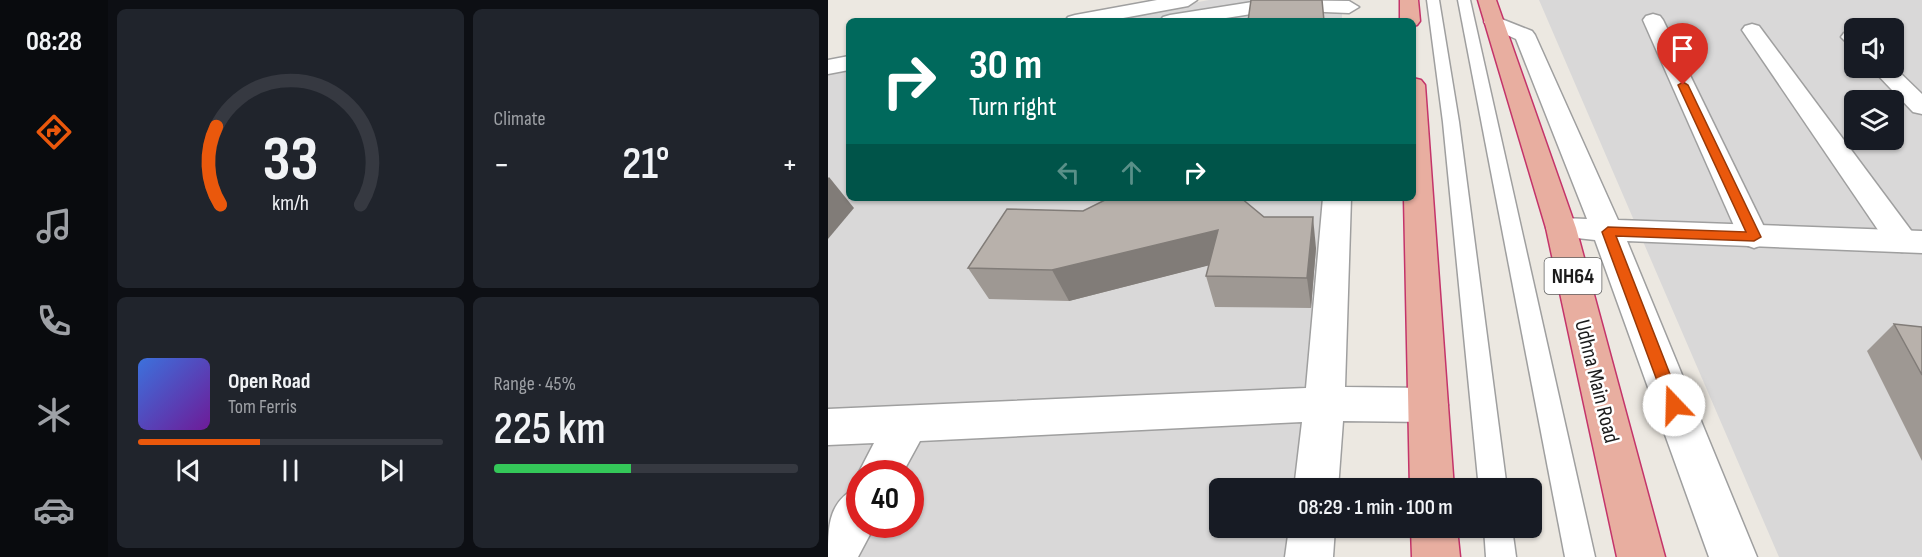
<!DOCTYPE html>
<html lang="en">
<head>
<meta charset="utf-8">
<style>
	body { margin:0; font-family:"Sofia Sans Condensed",sans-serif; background:#20242c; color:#f1f3f6; height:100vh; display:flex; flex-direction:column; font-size:22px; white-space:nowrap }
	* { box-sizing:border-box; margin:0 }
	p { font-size:20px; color:#9ea1a6 }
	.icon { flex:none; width:33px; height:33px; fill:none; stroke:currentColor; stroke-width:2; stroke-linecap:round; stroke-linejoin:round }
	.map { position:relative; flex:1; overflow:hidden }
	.drawer { display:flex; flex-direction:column; gap:9px; padding:9px; background:#0d0f14; width:720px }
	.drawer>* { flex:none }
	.guide { position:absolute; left:18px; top:18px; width:570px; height:183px; border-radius:9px; box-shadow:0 2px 4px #0004; background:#00695c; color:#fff; overflow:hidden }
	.fabs { position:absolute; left:1016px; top:18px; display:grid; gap:12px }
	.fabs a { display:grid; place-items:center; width:60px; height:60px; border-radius:9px; background:#171b24; box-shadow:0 2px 4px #0004; font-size:30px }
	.speed { position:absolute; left:18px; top:460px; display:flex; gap:12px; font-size:30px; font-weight:700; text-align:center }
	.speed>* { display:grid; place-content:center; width:78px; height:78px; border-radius:50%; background:#171b24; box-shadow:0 2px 4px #0004; line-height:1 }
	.speed .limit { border:9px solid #d22; background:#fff; color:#111 }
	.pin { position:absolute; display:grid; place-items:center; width:51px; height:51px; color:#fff; margin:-62px -26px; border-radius:50% 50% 50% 0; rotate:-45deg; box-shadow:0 0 6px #0007 }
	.pin .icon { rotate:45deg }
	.me { position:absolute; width:66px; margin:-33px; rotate:339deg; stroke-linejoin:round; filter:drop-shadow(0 0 4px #0008) }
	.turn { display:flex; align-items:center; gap:21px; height:126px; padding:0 24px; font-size:27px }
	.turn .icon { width:78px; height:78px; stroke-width:2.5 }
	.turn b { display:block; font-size:42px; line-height:51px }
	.lanes { display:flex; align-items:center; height:57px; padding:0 24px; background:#0003; justify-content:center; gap:30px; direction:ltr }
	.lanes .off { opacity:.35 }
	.big { font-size:45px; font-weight:600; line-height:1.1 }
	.drawer .widget { flex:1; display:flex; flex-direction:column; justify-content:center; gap:9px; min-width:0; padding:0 21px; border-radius:9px; background:#20242c }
	.drawer .dial { align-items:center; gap:0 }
	.dial svg { height:156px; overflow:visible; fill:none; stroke:#363941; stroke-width:7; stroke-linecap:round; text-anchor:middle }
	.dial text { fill:#f1f3f6; stroke:none }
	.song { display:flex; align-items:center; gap:18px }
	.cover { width:72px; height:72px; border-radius:9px; background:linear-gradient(135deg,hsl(220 70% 55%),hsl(280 70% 35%)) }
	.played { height:6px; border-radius:3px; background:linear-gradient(90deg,#ea580c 40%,#363941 40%) }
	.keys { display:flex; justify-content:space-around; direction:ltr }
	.heat { display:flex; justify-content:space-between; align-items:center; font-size:33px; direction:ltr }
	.charge { height:9px; border-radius:4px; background:linear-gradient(90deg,#34c759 45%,#363941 0) }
	.drawer .tiles { flex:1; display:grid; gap:9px; grid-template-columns:repeat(2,1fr) }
	.trip { position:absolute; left:381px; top:478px; width:333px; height:60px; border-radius:9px; background:#171b24; box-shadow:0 2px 4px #0004; font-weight:600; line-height:60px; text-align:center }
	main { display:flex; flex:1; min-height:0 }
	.tabs { display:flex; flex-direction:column; width:108px; justify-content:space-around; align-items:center; background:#090b0e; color:#9ea1a6 }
	.tabs .icon { width:42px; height:42px }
	.tabs .current { color:#ea580c }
	.tabs b { font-size:27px; color:#f1f3f6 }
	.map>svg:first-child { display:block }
</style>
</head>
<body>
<main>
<nav class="tabs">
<b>08:28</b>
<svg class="icon current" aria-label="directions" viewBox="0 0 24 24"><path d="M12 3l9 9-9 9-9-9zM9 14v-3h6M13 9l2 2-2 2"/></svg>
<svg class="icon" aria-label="music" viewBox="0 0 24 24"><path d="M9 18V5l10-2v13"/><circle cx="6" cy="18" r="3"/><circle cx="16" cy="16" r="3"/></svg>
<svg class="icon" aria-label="phone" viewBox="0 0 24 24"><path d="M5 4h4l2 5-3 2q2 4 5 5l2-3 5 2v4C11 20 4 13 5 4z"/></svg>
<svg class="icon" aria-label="climate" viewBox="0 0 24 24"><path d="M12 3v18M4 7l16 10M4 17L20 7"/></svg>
<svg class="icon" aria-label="car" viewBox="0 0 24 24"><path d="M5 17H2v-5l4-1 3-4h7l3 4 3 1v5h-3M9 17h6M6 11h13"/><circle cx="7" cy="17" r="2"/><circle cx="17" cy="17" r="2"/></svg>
</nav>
<section class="drawer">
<div class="tiles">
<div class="widget dial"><svg viewBox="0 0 100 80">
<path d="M14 69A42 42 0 1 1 86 69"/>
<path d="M14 69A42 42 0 0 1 12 29" stroke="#ea580c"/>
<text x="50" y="56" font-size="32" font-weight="700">33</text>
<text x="50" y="72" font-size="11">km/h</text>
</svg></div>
<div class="widget"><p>Climate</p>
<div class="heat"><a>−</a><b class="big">21°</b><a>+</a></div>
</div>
<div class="widget">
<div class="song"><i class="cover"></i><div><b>Open Road</b><p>Tom Ferris</p></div></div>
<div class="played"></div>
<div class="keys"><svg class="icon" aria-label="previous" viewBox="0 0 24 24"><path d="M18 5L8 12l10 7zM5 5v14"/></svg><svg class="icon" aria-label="pause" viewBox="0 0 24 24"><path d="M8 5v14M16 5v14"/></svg><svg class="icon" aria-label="next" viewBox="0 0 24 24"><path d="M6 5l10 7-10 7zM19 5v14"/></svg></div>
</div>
<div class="widget"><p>Range · 45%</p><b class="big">225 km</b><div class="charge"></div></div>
</div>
</section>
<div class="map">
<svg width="1094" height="557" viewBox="0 0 1094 557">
	<rect width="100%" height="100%" fill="#ece8e1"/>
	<!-- residential -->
	<g fill="#d9d8d8" fill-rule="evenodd">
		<polygon points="381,0 514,0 514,21 268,21"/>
		<path d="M711,0H1094V557H951ZM1026,28H1065V68H1026ZM1026,100H1065V140H1026Z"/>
		<path d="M21,67V198H503L479,489H392V528H475L471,557H0V71ZM32,474H82V525H32Z"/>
	</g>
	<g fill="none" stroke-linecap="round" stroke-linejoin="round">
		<!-- service casing -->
		<g stroke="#9f9f9f" stroke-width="3">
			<g id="service">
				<polygon points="599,0 611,0 631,122 679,489 651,489 615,122"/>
				<polygon points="630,0 642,0 767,557 737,557"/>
				<polygon points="656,528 684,528 688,557 658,557"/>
			</g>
		</g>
		<!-- minor casing -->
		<g stroke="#9f9f9f" stroke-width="3">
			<g id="minor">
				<polygon points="329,0 369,0 360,6 279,21 237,21 240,17 247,15"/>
				<polygon points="437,0 521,1 531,7 521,13 448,10 379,21 332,21 335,17 342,15"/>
				<polygon points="825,14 832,16 835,20 941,237 937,244 926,248 915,244 911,237 815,20 818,16"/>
				<polygon points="924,24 931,26 1085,233 1090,241 1085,249 1074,252 1063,249 914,30 917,26"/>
				<polygon points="1023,31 1026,31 1026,45 1019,43 1013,37 1016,33"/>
				<polygon points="21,56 21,70 0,74 0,60"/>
				<polygon points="1065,66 1094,94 1094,114 1085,112 1043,68"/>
				<polygon points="495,198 523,198 517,387 600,388 614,393 620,405 614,417 600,422 515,421 510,489 466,489 474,422 92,441 74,474 32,474 32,478 30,474 46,443 0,445 0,409 478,388"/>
				<path d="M32,486V525H47L30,557H0C0,526 0,500 32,486Z"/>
				<polygon points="461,528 507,528 505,557 457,557"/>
			</g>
		</g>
		<!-- tertiary casing -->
		<g stroke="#9f9f9f" stroke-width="3">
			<polygon id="tertiary" points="666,16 704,31 707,35 790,220 1094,231 1094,253 799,241 929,557 881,557 767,240 722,235 718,228 722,221 733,218 759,219 688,39 659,26 656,22 659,18"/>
		</g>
		<!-- trunk casing -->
		<g stroke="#c4346a" stroke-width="3">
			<g id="trunk">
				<polygon points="572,0 590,0 592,21 589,25 585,26 585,21 572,21"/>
				<polygon points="650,0 668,0 748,228 837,557 789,557 718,228"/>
				<polygon points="585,78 593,80 597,85 626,489 582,489 576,198 585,198"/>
				<polygon points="583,528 629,528 632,557 584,557"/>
			</g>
		</g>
		<!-- service -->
		<use href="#service" fill="#fff" fill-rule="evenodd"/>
		<!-- minor -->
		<use href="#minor" fill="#fff" fill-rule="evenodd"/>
		<!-- tertiary -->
		<use href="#tertiary" fill="#fff" fill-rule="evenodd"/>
		<!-- trunk -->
		<use href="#trunk" fill="#e8aea0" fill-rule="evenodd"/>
	</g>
	<!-- wall -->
	<g fill="#9e9893">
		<polygon points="436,217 488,248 483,308 387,307 378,276 381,265 241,301 161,299 140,268"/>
		<polygon points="1066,324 1094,327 1094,461 1039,351"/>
	</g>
	<!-- shaded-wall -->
	<g fill="#817c78">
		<polygon points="1,177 26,208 0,239 0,178"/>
		<polygon points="485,217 488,248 483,308 479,278"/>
		<polygon points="390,230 398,261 241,301 224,270"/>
	</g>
	<!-- building -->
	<g fill="#b8b1ab" stroke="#817c78" stroke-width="1.5">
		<polygon points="423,0 494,0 496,21 420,21"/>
		<polygon points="281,198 413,198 436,217 485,217 479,278 378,276 390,230 224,270 140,268 179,209 255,211"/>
		<polygon points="1066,324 1094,327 1094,375"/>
	</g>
	<!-- route -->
	<polygon fill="#ea580c" stroke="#983908" stroke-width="1.5" points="855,82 860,85 933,237 926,241 788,236 854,405 852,410 841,410 838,405 774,232 780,227 918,232 850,85"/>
	<g text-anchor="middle" stroke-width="5" stroke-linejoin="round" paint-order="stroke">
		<!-- shield labels -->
		<rect fill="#fff" stroke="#5f5f5f" stroke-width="1.5" x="716.5" y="258" width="57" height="36" rx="4.5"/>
		<g font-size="21" font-weight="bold" fill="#1b1b1b">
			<text x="745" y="283">NH64</text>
		</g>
		<!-- street labels -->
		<g font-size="22" fill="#1b1b1b" stroke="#fff">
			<text transform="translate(770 381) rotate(76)" y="8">Udhna Main Road</text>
		</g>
	</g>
</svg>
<div class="fabs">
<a><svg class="icon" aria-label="sound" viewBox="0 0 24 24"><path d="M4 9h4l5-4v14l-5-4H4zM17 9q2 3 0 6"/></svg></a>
<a><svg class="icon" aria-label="layers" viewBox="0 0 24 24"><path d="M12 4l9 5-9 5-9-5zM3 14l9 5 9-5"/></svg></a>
</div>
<div class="speed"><div class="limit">40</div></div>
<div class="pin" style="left:855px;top:85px;background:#d93025"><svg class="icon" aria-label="arrive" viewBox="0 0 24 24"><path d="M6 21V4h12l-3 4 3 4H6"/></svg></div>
<svg class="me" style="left:846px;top:405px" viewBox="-20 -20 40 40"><circle r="19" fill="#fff"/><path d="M0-13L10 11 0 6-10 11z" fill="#ea580c"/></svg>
<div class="trip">08:29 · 1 min · 100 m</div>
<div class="guide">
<div class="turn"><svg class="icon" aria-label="right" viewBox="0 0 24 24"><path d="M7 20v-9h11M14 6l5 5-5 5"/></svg><div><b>30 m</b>Turn right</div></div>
<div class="lanes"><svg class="icon off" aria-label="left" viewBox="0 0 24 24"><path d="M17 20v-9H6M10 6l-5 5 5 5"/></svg><svg class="icon off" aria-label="ahead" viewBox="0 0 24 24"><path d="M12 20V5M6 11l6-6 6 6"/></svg><svg class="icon" aria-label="right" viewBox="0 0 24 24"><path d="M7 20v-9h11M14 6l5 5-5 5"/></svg></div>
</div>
</div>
</main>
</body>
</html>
